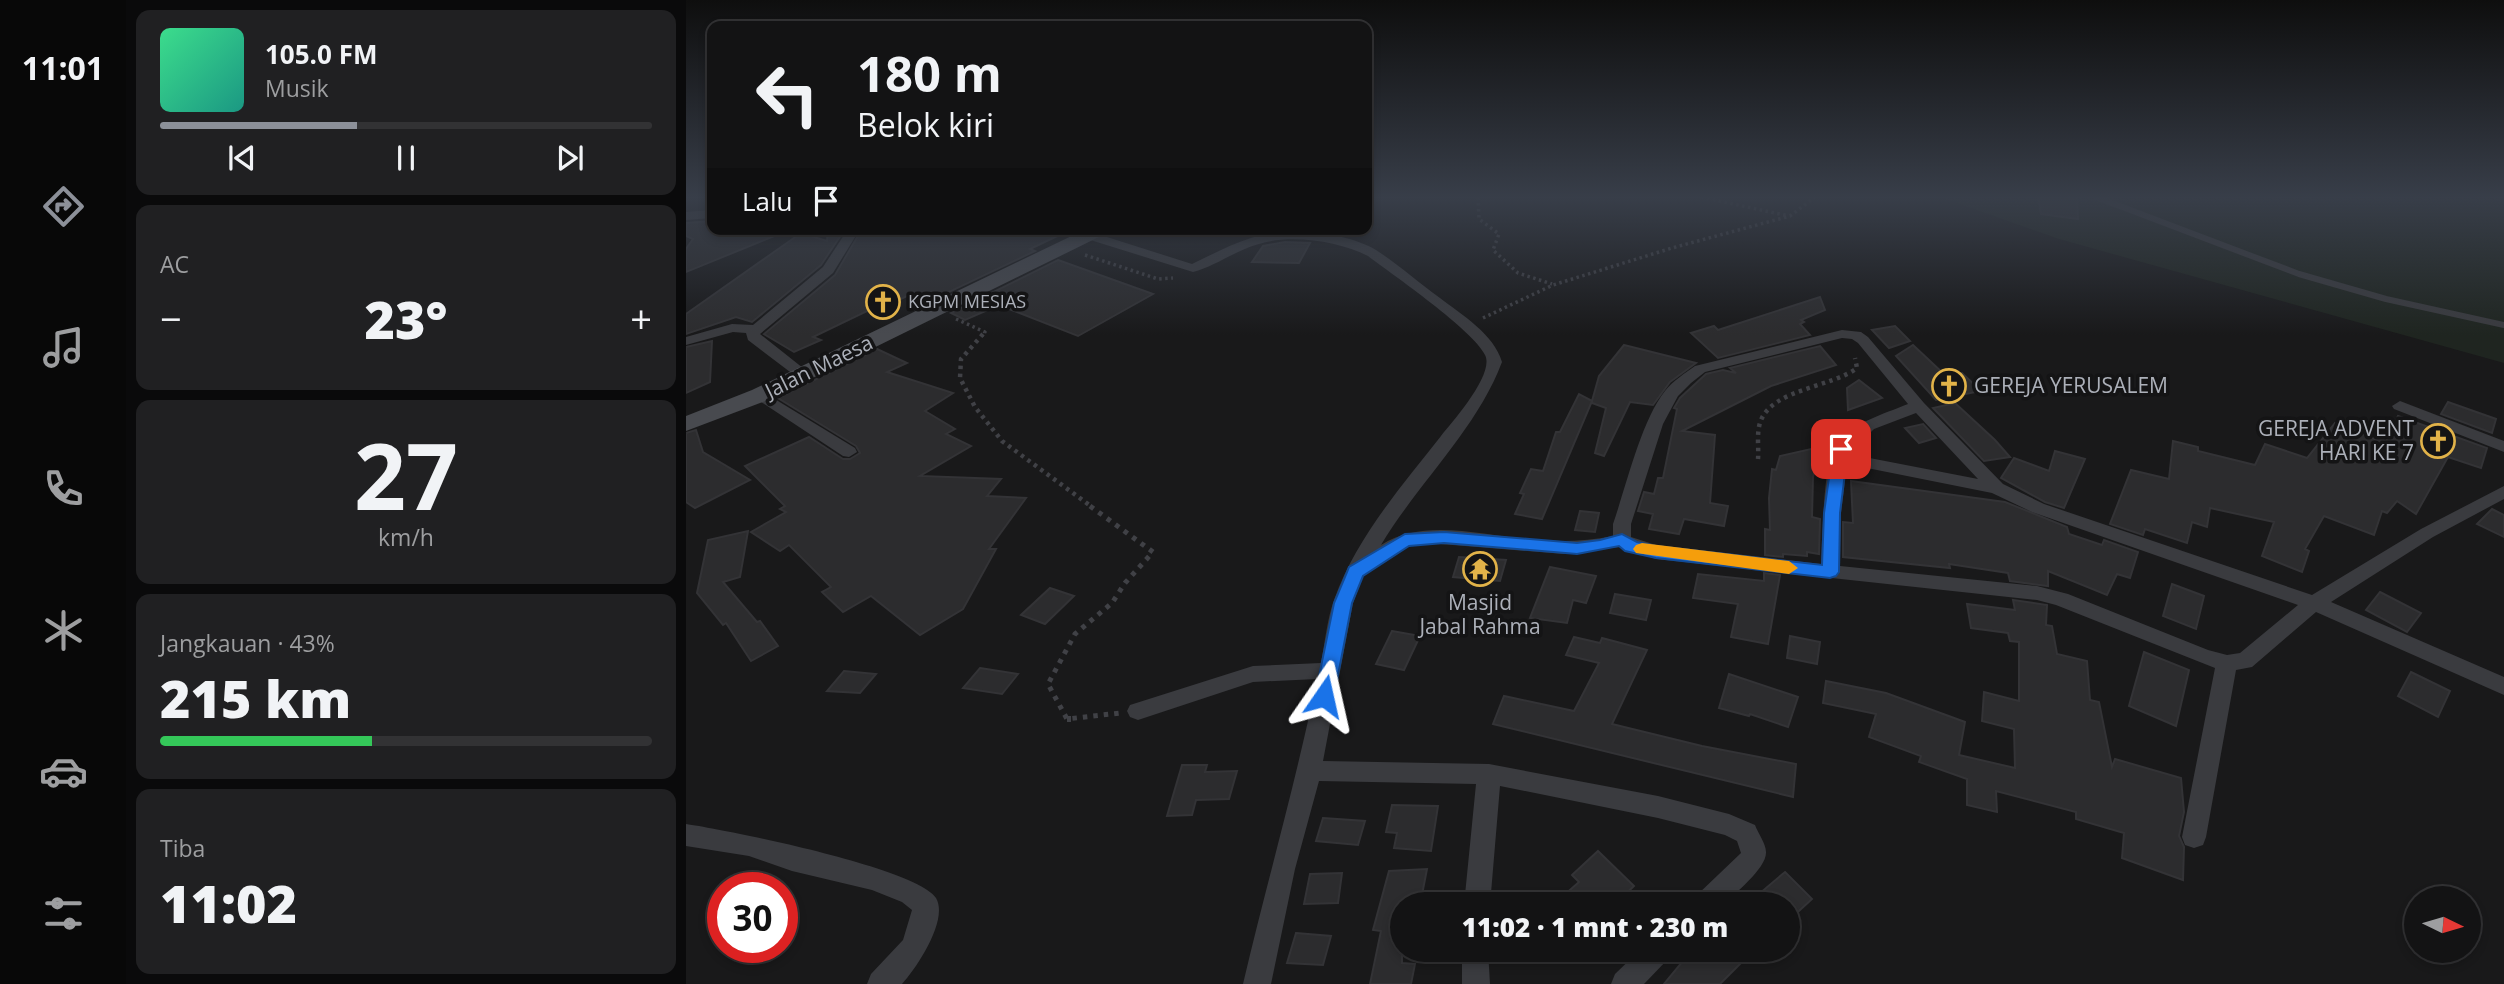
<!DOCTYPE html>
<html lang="id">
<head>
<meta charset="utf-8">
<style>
	body { margin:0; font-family:"Open Sans",sans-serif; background:#202022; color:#f1f3f6; height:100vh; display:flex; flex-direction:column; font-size:26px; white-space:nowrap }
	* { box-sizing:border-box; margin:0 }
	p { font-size:23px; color:#9d9ea0 }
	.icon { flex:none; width:38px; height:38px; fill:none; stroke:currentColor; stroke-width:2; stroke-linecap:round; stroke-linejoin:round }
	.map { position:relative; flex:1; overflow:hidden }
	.drawer { display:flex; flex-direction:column; gap:10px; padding:10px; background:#0a0a0b; width:560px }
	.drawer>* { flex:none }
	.banner { position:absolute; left:21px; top:21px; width:665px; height:214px; border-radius:14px; box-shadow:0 4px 10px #0003,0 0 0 2px #323234; background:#131314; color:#f1f3f6; overflow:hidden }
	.needle { width:46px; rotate:95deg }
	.tools { position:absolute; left:1718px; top:886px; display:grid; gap:14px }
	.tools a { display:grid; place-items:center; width:77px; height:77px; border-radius:50%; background:#131314; box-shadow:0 4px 10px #0003,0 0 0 2px #323234; font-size:35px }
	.speed { position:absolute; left:21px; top:872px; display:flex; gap:14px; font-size:35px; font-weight:700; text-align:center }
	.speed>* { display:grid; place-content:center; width:91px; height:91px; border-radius:50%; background:#131314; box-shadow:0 4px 10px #0003,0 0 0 2px #323234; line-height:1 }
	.speed .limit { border:10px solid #d22; background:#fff; color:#111 }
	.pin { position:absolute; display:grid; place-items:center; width:60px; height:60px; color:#fff; margin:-30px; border-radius:14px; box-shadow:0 4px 10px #0006 }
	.me { position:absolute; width:77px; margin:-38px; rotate:11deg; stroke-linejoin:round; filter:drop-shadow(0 0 5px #0008) }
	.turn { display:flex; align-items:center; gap:24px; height:147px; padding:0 35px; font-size:32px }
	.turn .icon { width:91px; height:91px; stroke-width:2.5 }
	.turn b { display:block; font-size:49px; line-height:60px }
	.then { display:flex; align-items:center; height:66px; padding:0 35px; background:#0003; gap:14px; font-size:26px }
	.big { font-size:52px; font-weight:800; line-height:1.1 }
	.drawer .widget { flex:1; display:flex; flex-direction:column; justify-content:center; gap:10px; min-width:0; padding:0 24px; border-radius:14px; background:#202022 }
	.drawer .dial { align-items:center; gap:0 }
	.dial b { font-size:91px; line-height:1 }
	.song { display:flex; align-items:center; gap:21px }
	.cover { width:84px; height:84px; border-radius:10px; background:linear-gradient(135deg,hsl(150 70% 55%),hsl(170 70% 35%)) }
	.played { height:7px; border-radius:4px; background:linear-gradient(90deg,#8c9099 40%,#323234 40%) }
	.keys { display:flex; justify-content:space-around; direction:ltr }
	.heat { display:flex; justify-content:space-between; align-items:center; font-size:38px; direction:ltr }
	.charge { height:10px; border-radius:5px; background:linear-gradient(90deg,#34c759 43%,#323234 0) }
	.trip { position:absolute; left:704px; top:892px; width:410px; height:70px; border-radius:35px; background:#131314; box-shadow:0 4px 10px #0003,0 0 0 2px #323234; font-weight:800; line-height:70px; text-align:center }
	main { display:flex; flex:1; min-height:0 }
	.tabs { display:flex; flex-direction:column; width:126px; justify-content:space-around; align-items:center; background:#080808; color:#9d9ea0 }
	.tabs .icon { width:49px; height:49px }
	.tabs .on { color:#8c9099 }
	.tabs b { font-size:32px; color:#f1f3f6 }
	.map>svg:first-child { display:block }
</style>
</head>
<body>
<main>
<nav class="tabs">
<b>11:01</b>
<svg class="icon on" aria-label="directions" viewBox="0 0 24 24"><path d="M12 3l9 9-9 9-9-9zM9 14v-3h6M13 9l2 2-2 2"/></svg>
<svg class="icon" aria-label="music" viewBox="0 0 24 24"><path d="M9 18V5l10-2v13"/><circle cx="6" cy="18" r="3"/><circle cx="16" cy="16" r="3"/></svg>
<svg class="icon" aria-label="phone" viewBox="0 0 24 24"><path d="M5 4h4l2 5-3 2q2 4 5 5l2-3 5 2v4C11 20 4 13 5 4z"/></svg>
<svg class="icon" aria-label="climate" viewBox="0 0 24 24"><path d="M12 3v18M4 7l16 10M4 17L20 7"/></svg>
<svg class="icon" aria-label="car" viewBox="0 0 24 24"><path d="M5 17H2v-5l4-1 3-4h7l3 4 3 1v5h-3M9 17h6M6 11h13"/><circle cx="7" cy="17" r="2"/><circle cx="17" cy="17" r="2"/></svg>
<svg class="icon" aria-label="filters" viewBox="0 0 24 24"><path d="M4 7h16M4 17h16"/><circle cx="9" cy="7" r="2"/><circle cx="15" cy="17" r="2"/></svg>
</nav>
<section class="drawer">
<div class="widget">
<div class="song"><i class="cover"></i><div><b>105.0 FM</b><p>Musik</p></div></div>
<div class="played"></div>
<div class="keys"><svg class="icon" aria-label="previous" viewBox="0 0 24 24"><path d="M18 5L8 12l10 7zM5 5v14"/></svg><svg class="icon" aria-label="pause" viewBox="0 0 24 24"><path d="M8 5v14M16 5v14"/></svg><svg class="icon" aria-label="next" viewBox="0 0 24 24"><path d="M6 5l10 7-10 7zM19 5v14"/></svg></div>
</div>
<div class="widget"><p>AC</p>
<div class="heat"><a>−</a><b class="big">23°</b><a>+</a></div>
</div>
<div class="widget dial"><b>27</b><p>km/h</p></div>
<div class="widget"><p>Jangkauan · 43%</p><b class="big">215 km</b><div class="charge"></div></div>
<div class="widget"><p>Tiba</p><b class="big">11:02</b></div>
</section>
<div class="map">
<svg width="1818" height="984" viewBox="0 0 1818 984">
	<rect width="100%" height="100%" fill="#19191a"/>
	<!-- green -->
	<polygon fill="#1f2520" points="1254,197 1811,197 1818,201 1818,363 1373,239"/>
	<!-- building -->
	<g fill="#2c2c2e" stroke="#333336" stroke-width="2">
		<polygon points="1352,197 1391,197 1392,219 1355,214"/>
		<polygon points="26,221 26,229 103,230 0,272 0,249 7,239 0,236 0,223"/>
		<polygon points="142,229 159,229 135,265 66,322 50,317 0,334 0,314 115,233 141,241"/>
		<polygon points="176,229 386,229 344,249 349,251 242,302 225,294 188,312 183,310 127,337 135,340 108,352 78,334 149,275"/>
		<polygon points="599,242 624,243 613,263 566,262 577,246"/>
		<polygon points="372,260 467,294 392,336 313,305 279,320 265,313"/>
		<polygon points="1134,297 1139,310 1115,320 1118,322 1114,324 1124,335 1032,358 1005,333 1028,326 1032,330"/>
		<polygon points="1209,326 1224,341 1203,348 1186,330"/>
		<polygon points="26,341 24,382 0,393 0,347"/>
		<polygon points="938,345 1010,363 984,382 967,405 944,402 918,456 909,453 920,408 906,403 906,401 856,519 829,514 838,494 834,493 845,469 857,471 870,432 874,432 893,394 906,401 913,376"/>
		<polygon points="1227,345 1260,376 1276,373 1295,391 1250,400 1210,356"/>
		<polygon points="1134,346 1150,365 1085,386 996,431 1029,435 1024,503 1042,506 1038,526 998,519 993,534 963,529 967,514 952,511 958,492 968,494 972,478 977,478 991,409 988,408 994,398 1020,374 1037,370 1050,373 1044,368"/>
		<polygon points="191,349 221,363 201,372 267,393 239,411 269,429 260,434 285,446 234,476 315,479 301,496 340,498 303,549 310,549 277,609 234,635 185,596 157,612 136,592 145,587 103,545 94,551 65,532 100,512 94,509 99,506 59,466 123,437 157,459 164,459 174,453 170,446 92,398"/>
		<polygon points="1173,380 1196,398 1162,410 1161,388"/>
		<polygon points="1762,402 1810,419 1806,433 1755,414"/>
		<polygon points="1269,403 1309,440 1324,457 1298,461 1247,408"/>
		<polygon points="1712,416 1801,448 1795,468 1762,457 1730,514 1711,501 1701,513 1696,511 1688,535 1638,516 1619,549 1623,551 1616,572 1576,556 1588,522 1524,508 1521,527 1506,522 1501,543 1459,529 1457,535 1424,524 1445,470 1483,479 1487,441 1512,447 1512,451 1569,465 1579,444 1621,458 1649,423 1691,440 1692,438 1700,441"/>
		<polygon points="1237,424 1250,438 1233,443 1219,428"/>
		<polygon points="10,430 17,452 64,480 9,508 0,502 0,433"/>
		<polygon points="1134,447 1127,477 1126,517 1134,519 1133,554 1121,552 1121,556 1097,554 1097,557 1079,555 1079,529 1084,530 1083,498 1086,469 1090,470 1094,456"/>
		<polygon points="1369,451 1399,459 1378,508 1359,502 1315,478 1328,458 1363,471"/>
		<polygon points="1165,481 1319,502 1381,527 1383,534 1416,545 1418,540 1452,552 1444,578 1431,574 1421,595 1362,571 1362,586 1324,581 1322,573 1263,564 1264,568 1157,557 1157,522 1167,523"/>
		<polygon points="1806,509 1818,515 1818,537 1791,524"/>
		<polygon points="894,511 913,513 909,532 889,530"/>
		<polygon points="62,531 54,577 37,582 71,622 74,621 92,646 65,661 40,623 37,625 11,593 22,540"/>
		<polygon points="773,557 820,560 814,581 767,577"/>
		<polygon points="864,567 910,576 900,603 887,600 881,623 844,618"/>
		<polygon points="1078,573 1094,575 1082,644 1045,637 1052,604 1007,598 1012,574 1078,581"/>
		<polygon points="1486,584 1518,596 1510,629 1477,616"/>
		<polygon points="364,588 388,596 359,624 335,615"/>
		<polygon points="1694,592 1735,613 1721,632 1680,610"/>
		<polygon points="929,594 965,600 960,620 924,613"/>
		<polygon points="1327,600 1361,605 1360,625 1366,626 1371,654 1401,661 1404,700 1413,702 1426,767 1429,759 1495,778 1498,812 1493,836 1498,847 1497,880 1436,858 1438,833 1390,819 1390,812 1310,791 1311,812 1281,805 1281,779 1233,762 1235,756 1183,737 1190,714 1137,703 1140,681 1200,693 1279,722 1273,755 1329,768 1328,729 1296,721 1298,692 1333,701 1333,642 1324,641 1322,633 1285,628 1281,604 1329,610"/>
		<polygon points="706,631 734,636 718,670 690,664"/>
		<polygon points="1104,636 1134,642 1131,664 1101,658"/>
		<polygon points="888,637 914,643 916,638 961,650 926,724 1016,746 1110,764 1107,797 807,724 818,696 888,711 913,663 880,655"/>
		<polygon points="1458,652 1503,670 1490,726 1443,706"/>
		<polygon points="294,668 332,674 316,694 277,688"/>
		<polygon points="158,671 190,674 174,693 141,691"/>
		<polygon points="1725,672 1764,691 1752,717 1712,696"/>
		<polygon points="1043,674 1112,697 1102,727 1064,714 1063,716 1033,708"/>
		<polygon points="496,765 521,765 519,772 551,771 543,799 510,800 506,815 481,816"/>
		<polygon points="706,805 752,806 745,851 708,848 711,833 700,832"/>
		<polygon points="637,818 679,821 672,845 630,841"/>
		<polygon points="912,851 948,886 928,905 867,905 893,882 886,875"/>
		<polygon points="741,869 734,905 716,905 716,963 729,964 725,984 684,984 695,931 687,930 703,871"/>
		<polygon points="1099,872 1126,899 1101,922 1101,905 1060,905"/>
		<polygon points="656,873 652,903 618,904 624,874"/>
		<polygon points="610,933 645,936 637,965 601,963"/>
		<polygon points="1006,950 1068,950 1034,984 978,984"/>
	</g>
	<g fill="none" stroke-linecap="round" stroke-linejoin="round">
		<!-- path-far3 -->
		<g stroke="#404146" stroke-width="3.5" stroke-dasharray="2.5 3.5" stroke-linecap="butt">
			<polyline points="792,197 793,219 813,234 807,250 832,273 866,284"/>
			<polyline points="1015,197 1103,216"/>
			<polyline points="399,255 472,279 487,278"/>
			<polyline points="797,318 867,285 986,248 1104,216 1129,197"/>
			<polyline points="270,319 299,332 296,336"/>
		</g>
		<!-- path-far2 -->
		<g stroke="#404146" stroke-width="4.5" stroke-dasharray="3.5 4.5" stroke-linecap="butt">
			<polyline points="297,334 275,359 274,378 289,407 316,441 406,507"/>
			<path d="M1072,459C1073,447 1070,432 1075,420C1088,389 1146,387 1171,368L1169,358"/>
		</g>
		<!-- path-far1 -->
		<polyline stroke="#404146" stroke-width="5" stroke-dasharray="4.5 6" stroke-linecap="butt" points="404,506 467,552 439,583 426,603 389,634 362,684 381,719 434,713"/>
		<!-- path -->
		<polyline stroke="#404146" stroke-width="6" stroke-dasharray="5 7" stroke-linecap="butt" points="381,719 385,719"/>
		<!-- lane -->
		<polyline stroke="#3a3b3f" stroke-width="6" points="1410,197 1613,274 1700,299 1818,325"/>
		<!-- street -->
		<g fill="#3a3b3f" fill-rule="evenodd">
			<polygon points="26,210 26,218 0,220 0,212"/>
			<polygon points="162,229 174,229 147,273 74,334 122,372 125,375 122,378 112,378 62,340 60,333 47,332 0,345 0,337 46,324 67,325 137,267"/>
			<path d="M402,231L506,264C525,255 545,244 565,238C599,227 659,231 690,250C712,264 733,283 754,298C776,315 808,334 816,362C791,429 732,483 695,545C738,518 793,535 840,539C869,542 898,542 927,536V524C940,487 955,421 979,391C987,381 999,373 1009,366L1156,330L1175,332L1182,337L1238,403L1317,484L1358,504L1626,595L1735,529L1818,486V499L1747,537L1645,602L1818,677V695L1630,612L1566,667L1550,670L1520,837L1517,845L1508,848L1499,845L1496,837L1529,668L1370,605L1351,600L970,559L933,547L878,554L742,543L727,545L714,550L677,576L667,603L637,761L803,764L972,796L1043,814L1069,825C1072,833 1080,844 1080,852C1081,868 1048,894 1037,905H1006L1010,896L1055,853L1051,841L1039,835L972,818L814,786L804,905H778L790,784L633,781L609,869L585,984H557C581,882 610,782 631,679L567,682L452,720L444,717L441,711L444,705L567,666L635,663C639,642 641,620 648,600C670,538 715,487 755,436C767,421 809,374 799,355C787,330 707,275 682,256C652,241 605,234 573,244C550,250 530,266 507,272L398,238V232ZM1156,338L1166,339L1172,343L1222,404C1198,414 1164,423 1148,447C1138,462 1136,542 1135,564L970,545L945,537V524L977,424L992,396L1005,383L1019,372ZM1230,413L1292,479L1163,454L1188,429ZM1161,464L1306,493L1346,512L1612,605L1554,653L1541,655L1522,650L1382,594L1351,586L1154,566L1155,513Z"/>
			<polygon points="74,390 169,448 171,452 163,457 157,456 69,398 66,395"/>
			<polygon points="1714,401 1818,441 1818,452 1708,409 1706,406"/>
			<path d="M0,824C41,830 231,868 250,898C263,920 230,969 216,984H181L185,974L217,940L226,910L216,902L186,890L106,871L63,856L0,846Z"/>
			<polygon points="776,950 802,950 804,984 776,984"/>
			<polygon points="954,950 986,950 982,959 958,984 925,984 929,974"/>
		</g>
		<!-- secondary -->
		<polygon fill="#484a4f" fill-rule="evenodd" points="400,229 424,229 421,233 82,400 0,431 0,416 66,390"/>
	</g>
	<!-- sky -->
	<linearGradient id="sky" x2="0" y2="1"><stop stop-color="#0e0e0e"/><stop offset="0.59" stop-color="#383e49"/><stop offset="1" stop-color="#383e49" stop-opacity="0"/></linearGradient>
	<rect width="1818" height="335" fill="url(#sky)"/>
	<!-- route -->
	<polygon fill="#1a73e8" stroke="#114b97" stroke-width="2" points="1155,445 1162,449 1154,513 1153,572 1150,576 1144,578 970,558 939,551 933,546 891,554 758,543 723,546 677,576 666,603 648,696 645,702 638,704 631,702 629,696 648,603 661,572 663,567 719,534 758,532 891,543 914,540 936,534 951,542 970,546 1136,565 1138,513 1147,449"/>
	<!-- slow -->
	<polygon fill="#f59e0b" points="956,543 1103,561 1112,568 1103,574 950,553 947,549 950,545"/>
	<!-- icons -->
	<defs>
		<g id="church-ring" transform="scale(1.75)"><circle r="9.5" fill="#141415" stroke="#e2b349" stroke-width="1.5"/><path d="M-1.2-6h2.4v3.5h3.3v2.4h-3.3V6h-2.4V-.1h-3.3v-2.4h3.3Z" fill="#e2b349"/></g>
		<g id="temple-ring" transform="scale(1.75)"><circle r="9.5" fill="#141415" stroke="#e2b349" stroke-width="1.5"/><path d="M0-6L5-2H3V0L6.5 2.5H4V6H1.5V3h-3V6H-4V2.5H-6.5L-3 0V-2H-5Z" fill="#e2b349"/></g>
	</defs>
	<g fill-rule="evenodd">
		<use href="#church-ring" x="197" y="302"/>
		<use href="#church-ring" x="1263" y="386"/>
		<use href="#church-ring" x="1752" y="441"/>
		<use href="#temple-ring" x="794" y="569"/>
	</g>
	<g text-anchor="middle" stroke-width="7" stroke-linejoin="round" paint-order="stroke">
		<!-- far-poi labels -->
		<g font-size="18" fill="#acb0b9" stroke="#141415" text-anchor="start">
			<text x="222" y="308">KGPM MESIAS</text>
		</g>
		<!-- street labels -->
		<g font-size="21" fill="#acb0b9" stroke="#141415">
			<text transform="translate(133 367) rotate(-26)" y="7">Jalan Maesa</text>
		</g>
		<!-- poi labels -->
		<g font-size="21" fill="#acb0b9" stroke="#141415" text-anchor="start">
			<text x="1288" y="393">GEREJA YERUSALEM</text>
			<text x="1728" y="436" text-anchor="end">GEREJA ADVENT<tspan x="1728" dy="24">HARI KE 7</tspan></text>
			<text x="794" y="610" text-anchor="middle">Masjid<tspan x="794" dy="24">Jabal Rahma</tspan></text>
		</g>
	</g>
</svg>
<div class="tools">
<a><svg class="needle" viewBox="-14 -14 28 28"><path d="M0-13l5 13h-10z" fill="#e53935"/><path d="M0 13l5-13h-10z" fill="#9d9ea0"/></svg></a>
</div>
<div class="speed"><div class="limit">30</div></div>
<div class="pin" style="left:1155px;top:449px;background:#d93025"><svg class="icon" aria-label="arrive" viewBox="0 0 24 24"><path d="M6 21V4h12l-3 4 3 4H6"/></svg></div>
<svg class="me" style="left:638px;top:696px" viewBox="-20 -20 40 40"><path d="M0-17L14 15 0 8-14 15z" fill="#1a73e8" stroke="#fff" stroke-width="4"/></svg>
<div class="trip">11:02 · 1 mnt · 230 m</div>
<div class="banner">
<div class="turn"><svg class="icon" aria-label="left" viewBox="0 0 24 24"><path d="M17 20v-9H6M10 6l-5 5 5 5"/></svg><div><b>180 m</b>Belok kiri</div></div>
<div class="then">Lalu<svg class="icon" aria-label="arrive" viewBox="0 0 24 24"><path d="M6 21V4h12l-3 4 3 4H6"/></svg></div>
</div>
</div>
</main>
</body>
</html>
